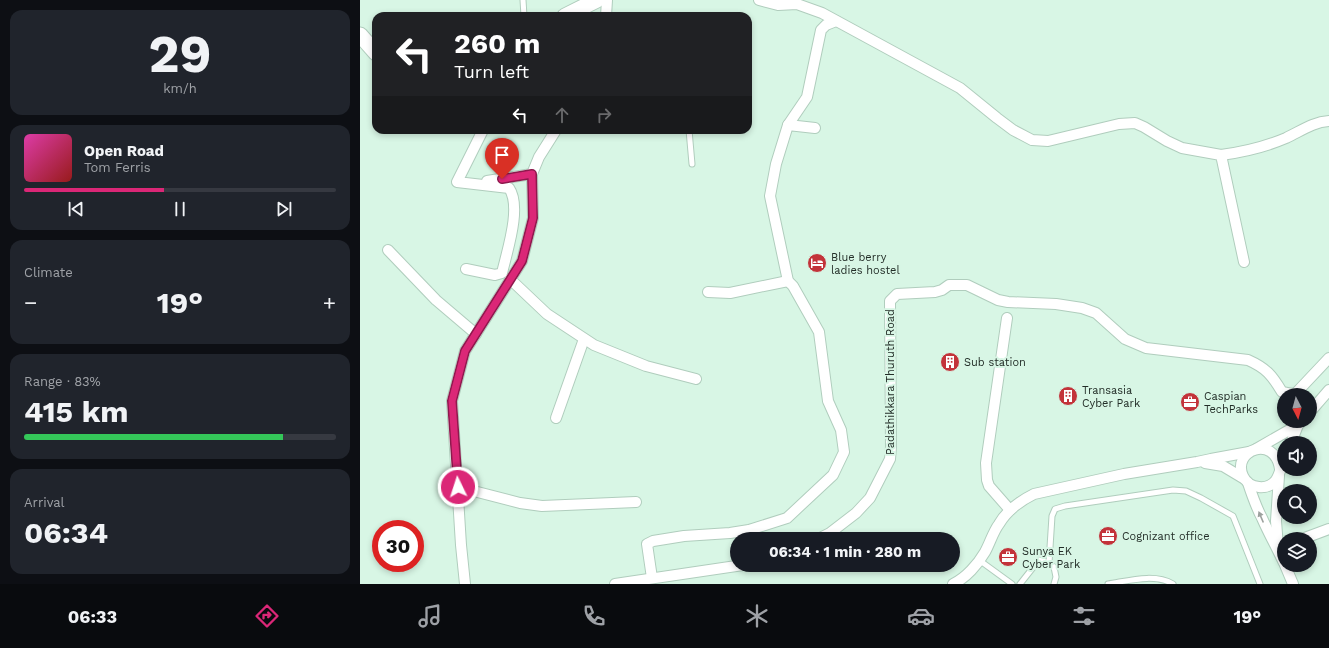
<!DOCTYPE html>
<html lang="en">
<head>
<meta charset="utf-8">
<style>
	body { margin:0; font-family:"Work Sans",sans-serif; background:#20242c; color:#f1f3f6; height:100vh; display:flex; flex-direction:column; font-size:15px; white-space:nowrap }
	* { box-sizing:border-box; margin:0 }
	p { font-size:13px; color:#9ea1a6 }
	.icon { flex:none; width:22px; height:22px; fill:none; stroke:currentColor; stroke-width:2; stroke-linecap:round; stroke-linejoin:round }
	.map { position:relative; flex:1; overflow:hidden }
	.panel { display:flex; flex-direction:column; gap:10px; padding:10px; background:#0d0f14; width:360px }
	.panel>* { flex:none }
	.top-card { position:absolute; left:12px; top:12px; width:380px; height:122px; border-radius:12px; box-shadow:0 2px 6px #0003; background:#202124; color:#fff; overflow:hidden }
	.needle { width:26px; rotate:174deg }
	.fabs { position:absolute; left:917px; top:388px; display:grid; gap:8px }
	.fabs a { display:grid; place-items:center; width:40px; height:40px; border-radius:50%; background:#171b24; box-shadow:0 2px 6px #0003; font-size:20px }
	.speed { position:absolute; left:12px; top:520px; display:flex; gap:8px; font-size:20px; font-weight:700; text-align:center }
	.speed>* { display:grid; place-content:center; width:52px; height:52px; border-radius:50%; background:#171b24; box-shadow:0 2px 6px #0003; line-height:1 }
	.speed .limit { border:6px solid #d22; background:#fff; color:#111 }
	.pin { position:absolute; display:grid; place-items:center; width:34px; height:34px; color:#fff; margin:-41px -17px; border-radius:50% 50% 50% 0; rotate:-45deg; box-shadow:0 0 4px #0007 }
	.pin .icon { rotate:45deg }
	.me { position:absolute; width:44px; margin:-22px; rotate:356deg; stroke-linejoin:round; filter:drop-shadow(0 0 3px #0008) }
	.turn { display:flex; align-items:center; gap:14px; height:84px; padding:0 16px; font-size:18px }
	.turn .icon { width:52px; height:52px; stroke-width:2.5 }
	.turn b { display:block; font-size:28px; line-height:34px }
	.lanes { display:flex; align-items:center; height:38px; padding:0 16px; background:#0003; justify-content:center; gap:20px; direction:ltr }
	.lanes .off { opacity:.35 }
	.big { font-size:30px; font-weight:700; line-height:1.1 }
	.panel .card { flex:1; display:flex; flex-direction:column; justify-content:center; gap:6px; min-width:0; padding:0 14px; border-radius:12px; background:#20242c }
	.panel .dial { align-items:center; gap:0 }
	.dial b { font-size:52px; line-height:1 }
	.song { display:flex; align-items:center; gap:12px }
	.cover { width:48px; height:48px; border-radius:6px; background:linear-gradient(135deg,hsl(320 70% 55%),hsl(0 70% 35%)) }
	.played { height:4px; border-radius:2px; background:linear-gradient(90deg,#db2777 45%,#363941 45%) }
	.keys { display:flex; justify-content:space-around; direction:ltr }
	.heat { display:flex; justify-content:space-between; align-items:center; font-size:22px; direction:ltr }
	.charge { height:6px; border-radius:3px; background:linear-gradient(90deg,#34c759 83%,#363941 0) }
	.trip { position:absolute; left:370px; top:532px; width:230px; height:40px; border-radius:20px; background:#171b24; box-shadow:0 2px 6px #0003; font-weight:700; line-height:40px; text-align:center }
	.dock { display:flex; height:64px; justify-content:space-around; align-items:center; background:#090b0e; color:#9ea1a6 }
	.dock .icon { width:28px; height:28px }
	.dock .active { color:#db2777 }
	.dock b { font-size:18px; color:#f1f3f6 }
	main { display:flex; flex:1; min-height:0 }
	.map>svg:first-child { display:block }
</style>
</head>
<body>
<main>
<section class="panel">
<div class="card dial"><b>29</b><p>km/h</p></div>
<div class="card">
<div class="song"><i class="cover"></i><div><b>Open Road</b><p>Tom Ferris</p></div></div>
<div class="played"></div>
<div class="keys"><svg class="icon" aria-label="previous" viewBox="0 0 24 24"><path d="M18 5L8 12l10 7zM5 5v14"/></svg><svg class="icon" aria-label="pause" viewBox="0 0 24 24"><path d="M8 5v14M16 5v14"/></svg><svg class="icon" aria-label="next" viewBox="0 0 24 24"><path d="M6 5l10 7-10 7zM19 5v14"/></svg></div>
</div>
<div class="card"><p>Climate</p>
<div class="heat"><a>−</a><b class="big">19°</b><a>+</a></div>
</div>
<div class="card"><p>Range · 83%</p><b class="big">415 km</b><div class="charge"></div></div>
<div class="card"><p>Arrival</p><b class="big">06:34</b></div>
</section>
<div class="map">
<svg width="969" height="584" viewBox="0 0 969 584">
	<rect width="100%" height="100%" fill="#d8f6e5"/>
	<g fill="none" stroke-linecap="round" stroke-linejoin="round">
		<!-- service casing -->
		<g stroke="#b0cdbd" stroke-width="7">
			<g id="service">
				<polyline points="163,0 164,16"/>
				<polyline points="329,130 332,164"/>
				<polyline points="619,560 652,584"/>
				<polyline points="689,563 692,516 695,509 705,506 813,490 826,491 841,498 873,516 900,584"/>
				<polyline points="660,584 679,560 689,563 694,567 696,577 694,584"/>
				<path d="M748,584C768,581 794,573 813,584"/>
			</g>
		</g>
		<!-- minor casing -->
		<g stroke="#b0cdbd" stroke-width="12">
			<g id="minor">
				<polyline points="399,0 418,5 437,4 462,13 600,88 637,118 653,130 672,140 688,141 759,124 775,123 784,127 807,141 822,148 861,155 884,262"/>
				<polyline points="246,16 247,0"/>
				<polyline points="428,125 447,97 461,30 466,25 476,21"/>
				<path d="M861,155C884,152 905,147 926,138C941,131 953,122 969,121"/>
				<polyline points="127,181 172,174"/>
				<polyline points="28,250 76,300 116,334"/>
				<path d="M106,269L135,275L142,273C147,251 162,207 149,188L97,182L123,130"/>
				<polyline points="150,279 187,314 234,345 286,366 336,379"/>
				<polyline points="348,292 370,293 428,281"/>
				<polyline points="647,318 626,463 627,480 629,486 650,510"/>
				<polyline points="950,412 969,390"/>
				<polyline points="196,418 224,339"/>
				<polyline points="931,443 938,425"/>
				<polyline points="896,449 938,425 942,421"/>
				<polyline points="845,463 863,466 883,478"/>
				<path d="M920,469C915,434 871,450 883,476C889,489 908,491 916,480C920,474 921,466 924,460"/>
				<path d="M888,483C892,495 896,507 902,518C909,534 917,548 924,563"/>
				<polyline points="98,487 160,503 182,506 276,502"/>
				<path d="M458,539L470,533L496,513L510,498L530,459L531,447L530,301L537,294L575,292L582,290L589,285H607L638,300L648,302L696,304L722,308L736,313L765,339L786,348L888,360C906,368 912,375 922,392L932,394L936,393L969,358"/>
				<polyline points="942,539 969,529"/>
				<polyline points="918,547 916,521 919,476"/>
				<polyline points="925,565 933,584"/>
				<polyline points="292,578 287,544 293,541 324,536 370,533 389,530 427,518 473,475 484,452 481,430 468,401 459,332 433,286 428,281 410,196 416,164 428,125 455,128"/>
				<polyline points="105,584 101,545 92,401 105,351 162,261 173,218 172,174 179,157 196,130"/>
				<polyline points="255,584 383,565"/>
				<path d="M593,584C606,578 618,564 625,552C630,543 633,532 639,524C647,510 660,501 674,494L764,474L837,462L851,459L889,452"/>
			</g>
		</g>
		<!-- secondary casing -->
		<g stroke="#b0cdbd" stroke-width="17">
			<g id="secondary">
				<polyline points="205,16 237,0"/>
				<polyline points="0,35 16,53"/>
			</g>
		</g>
		<!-- service -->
		<use href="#service" stroke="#fff" stroke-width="5"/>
		<!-- minor -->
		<use href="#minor" stroke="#fff" stroke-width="10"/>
		<!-- secondary -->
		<use href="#secondary" stroke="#fff" stroke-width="15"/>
	</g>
	<!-- one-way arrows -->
	<defs><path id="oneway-solid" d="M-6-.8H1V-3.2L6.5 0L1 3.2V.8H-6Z"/></defs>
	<use fill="#9ca19e" href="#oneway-solid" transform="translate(901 517) rotate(-113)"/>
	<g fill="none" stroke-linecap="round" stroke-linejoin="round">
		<!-- route casing -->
		<g stroke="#8e194d" stroke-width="10">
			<polyline id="route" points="98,487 92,401 105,351 162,261 173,218 172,174 142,179"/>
		</g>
		<!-- route -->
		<use href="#route" stroke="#db2777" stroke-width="7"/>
	</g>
	<!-- icons -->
	<defs>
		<g id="hotel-disc" transform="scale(1)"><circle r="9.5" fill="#c3333a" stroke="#d8f6e5"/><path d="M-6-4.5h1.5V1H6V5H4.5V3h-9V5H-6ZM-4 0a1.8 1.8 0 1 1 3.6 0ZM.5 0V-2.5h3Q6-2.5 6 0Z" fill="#fff"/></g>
		<g id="building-disc" transform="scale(1)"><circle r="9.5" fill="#c3333a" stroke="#d8f6e5"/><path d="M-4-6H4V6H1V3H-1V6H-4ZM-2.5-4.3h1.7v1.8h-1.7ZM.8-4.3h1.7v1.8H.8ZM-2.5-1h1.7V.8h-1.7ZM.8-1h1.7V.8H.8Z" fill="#fff"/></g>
		<g id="office-disc" transform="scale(1)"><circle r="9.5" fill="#c3333a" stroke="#d8f6e5"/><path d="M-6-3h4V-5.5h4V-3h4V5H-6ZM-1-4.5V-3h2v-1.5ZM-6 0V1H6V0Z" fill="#fff"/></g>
	</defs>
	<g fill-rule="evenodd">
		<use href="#hotel-disc" x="457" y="263"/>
		<use href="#building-disc" x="590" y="362"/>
		<use href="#building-disc" x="708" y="396"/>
		<use href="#office-disc" x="830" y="402"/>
		<use href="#office-disc" x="748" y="536"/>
		<use href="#office-disc" x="648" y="557"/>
	</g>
	<g text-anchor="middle" stroke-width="4" stroke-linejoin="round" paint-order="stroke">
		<!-- poi labels -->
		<g font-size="11" fill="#232e28" stroke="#d8f6e5" text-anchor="start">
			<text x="471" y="261">Blue berry<tspan x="471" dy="13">ladies hostel</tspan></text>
			<text x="604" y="366">Sub station</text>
			<text x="722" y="394">Transasia<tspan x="722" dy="13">Cyber Park</tspan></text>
			<text x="844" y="400">Caspian<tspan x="844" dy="13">TechParks</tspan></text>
			<text x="762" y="540">Cognizant office</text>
			<text x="662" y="555">Sunya EK<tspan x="662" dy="13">Cyber Park</tspan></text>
		</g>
		<!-- street labels -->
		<g font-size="11" fill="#232e28" stroke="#d8f6e5">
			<text transform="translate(530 382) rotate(-90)" y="4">Padathikkara Thuruth Road</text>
		</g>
	</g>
</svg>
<div class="fabs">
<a><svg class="needle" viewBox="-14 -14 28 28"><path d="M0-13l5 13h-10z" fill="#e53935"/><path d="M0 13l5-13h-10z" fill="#9ea1a6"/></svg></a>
<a><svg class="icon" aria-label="sound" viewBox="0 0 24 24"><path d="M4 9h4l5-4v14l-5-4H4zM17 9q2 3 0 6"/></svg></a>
<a><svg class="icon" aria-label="search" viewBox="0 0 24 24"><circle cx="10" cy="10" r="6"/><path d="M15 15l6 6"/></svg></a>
<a><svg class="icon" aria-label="layers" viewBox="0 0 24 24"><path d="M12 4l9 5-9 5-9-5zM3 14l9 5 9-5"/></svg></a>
</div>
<div class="speed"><div class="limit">30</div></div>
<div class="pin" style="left:142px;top:179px;background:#d93025"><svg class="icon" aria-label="arrive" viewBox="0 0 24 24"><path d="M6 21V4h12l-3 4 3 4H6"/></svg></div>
<svg class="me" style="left:98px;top:487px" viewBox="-20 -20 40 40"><circle r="17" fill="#db2777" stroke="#fff" stroke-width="3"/><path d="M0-11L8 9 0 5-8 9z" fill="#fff"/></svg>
<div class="trip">06:34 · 1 min · 280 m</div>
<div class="top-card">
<div class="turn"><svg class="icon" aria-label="left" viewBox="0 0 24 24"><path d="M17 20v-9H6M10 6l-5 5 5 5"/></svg><div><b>260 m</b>Turn left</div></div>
<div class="lanes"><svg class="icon" aria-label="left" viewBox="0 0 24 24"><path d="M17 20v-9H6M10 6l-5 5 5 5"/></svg><svg class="icon off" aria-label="ahead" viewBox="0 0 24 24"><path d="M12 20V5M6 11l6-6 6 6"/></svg><svg class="icon off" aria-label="right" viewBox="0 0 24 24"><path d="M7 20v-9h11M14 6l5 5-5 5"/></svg></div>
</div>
</div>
</main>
<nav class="dock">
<b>06:33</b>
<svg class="icon active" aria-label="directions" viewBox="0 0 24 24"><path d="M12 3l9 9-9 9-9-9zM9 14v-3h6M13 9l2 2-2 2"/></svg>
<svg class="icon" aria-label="music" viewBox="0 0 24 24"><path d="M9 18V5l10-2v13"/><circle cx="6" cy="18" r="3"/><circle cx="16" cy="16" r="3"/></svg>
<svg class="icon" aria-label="phone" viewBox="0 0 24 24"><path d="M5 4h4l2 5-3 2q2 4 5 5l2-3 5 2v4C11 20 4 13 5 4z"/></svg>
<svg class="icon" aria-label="climate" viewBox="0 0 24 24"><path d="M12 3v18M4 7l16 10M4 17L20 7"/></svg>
<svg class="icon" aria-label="car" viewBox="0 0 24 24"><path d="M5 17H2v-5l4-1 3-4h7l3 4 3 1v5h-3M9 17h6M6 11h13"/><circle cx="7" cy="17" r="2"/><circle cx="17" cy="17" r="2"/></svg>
<svg class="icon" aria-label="filters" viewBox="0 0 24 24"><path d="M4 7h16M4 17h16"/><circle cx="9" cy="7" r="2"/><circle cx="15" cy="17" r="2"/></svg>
<b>19°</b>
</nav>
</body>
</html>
